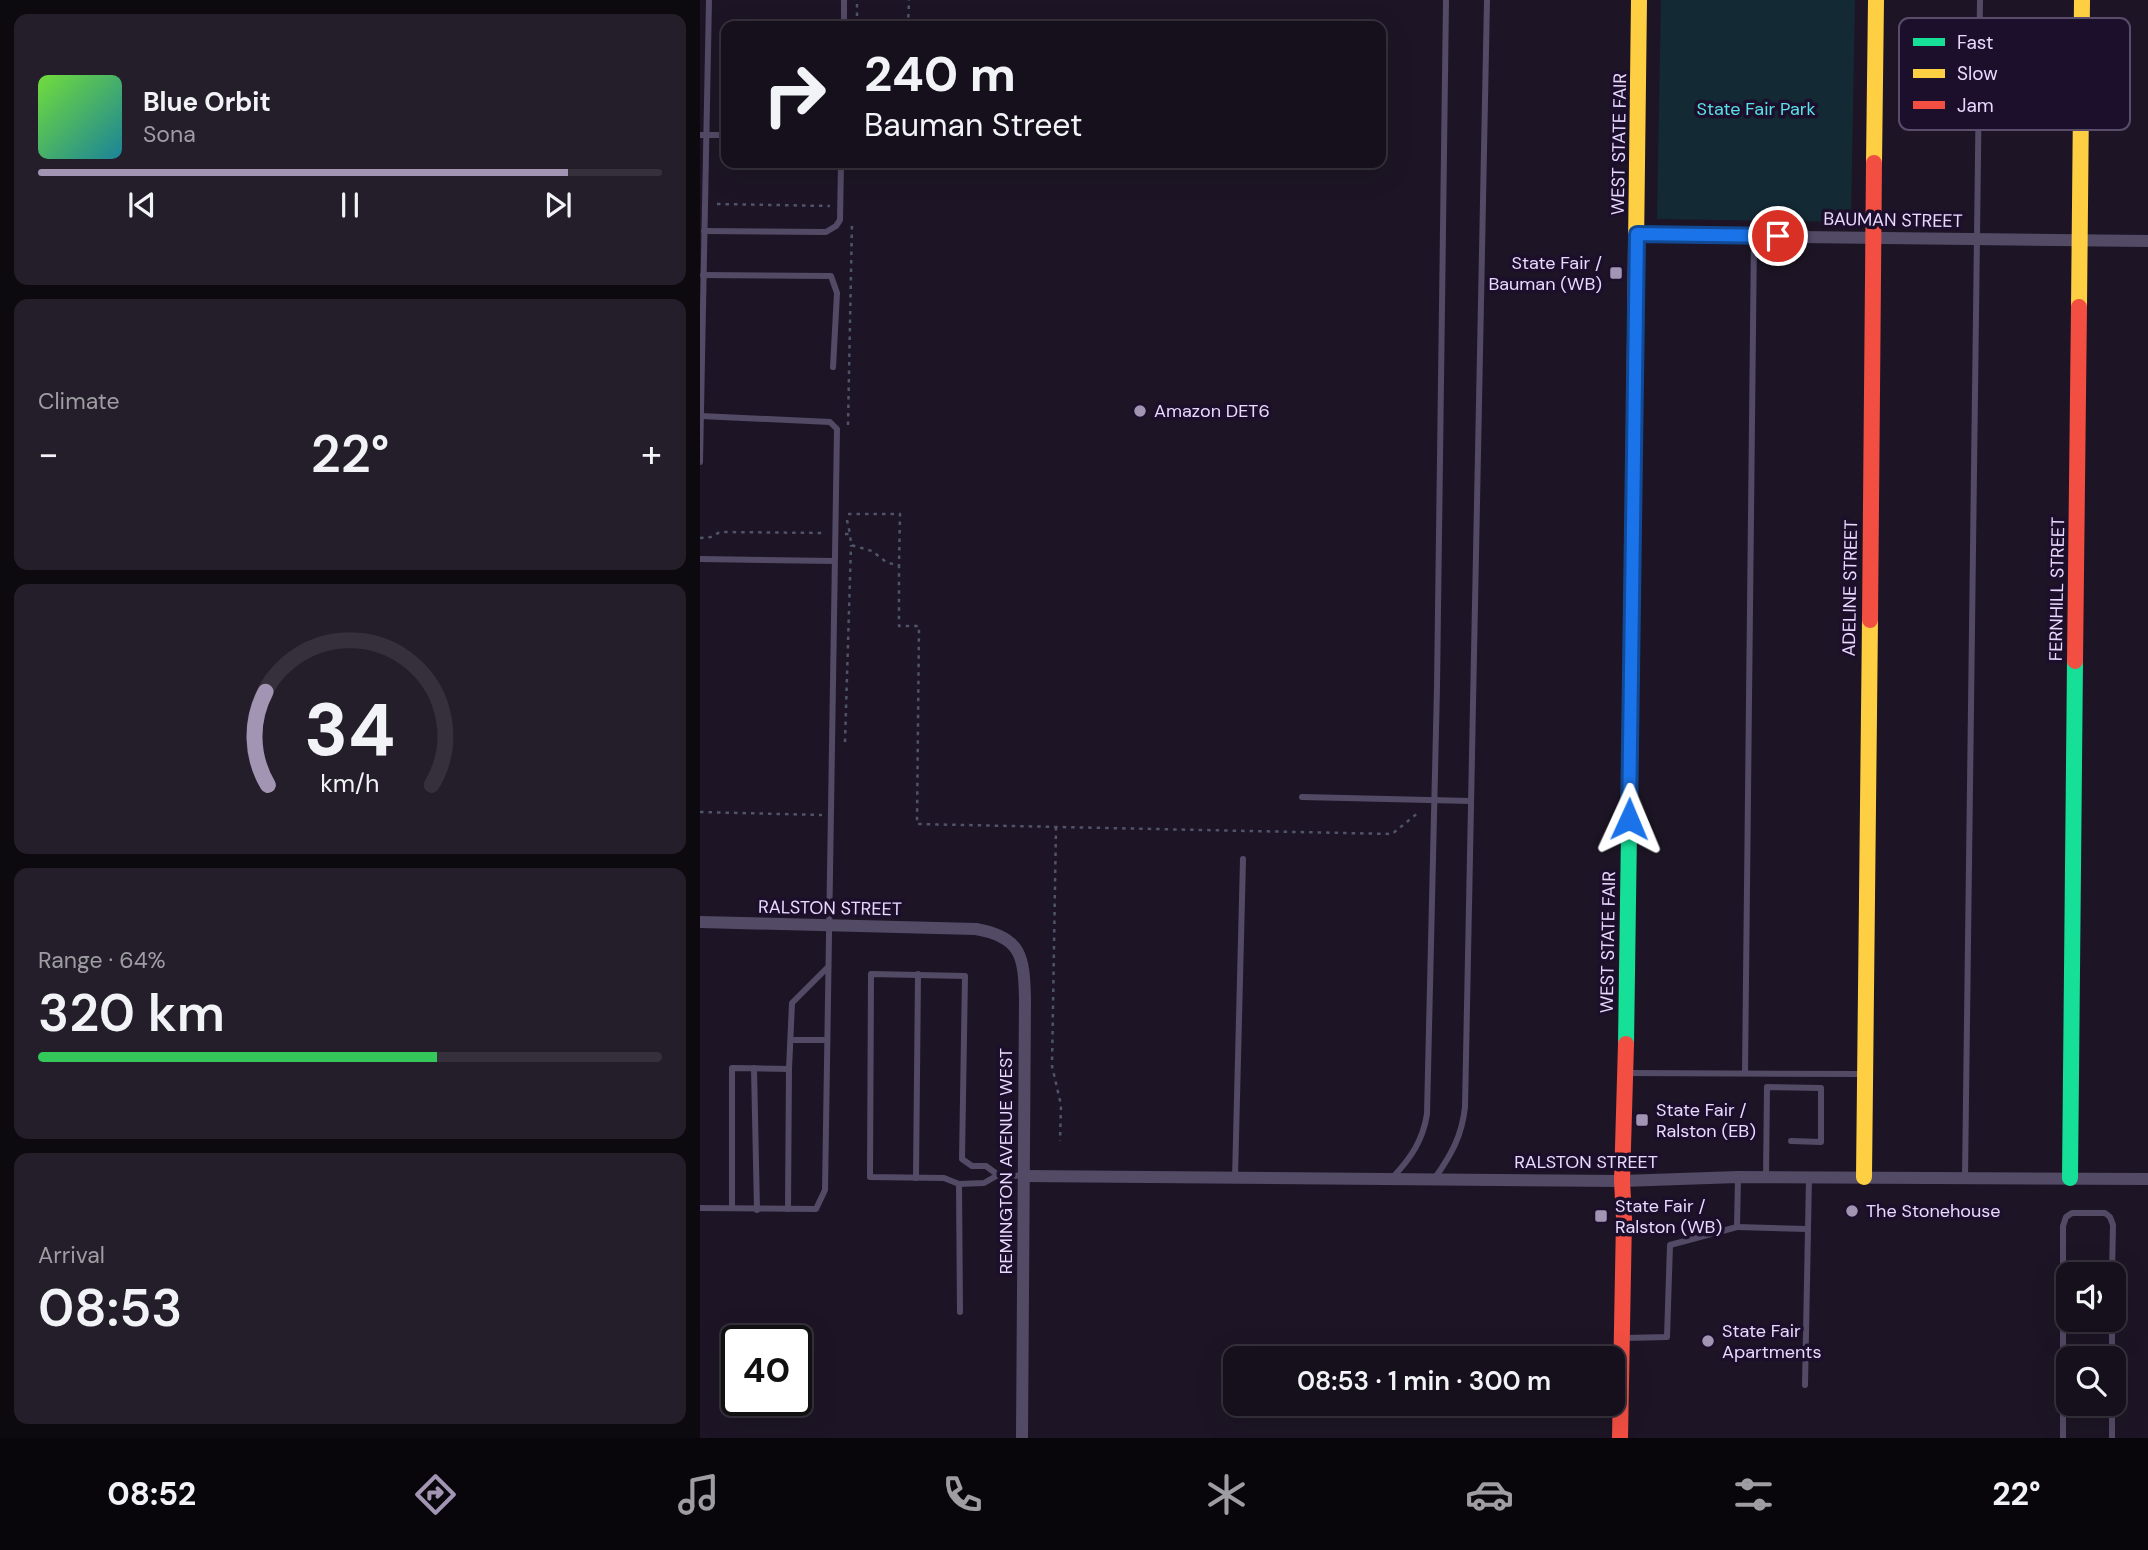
<!DOCTYPE html>
<html lang="en">
<head>
<meta charset="utf-8">
<style>
	body { margin:0; font-family:"DM Sans",sans-serif; background:#231e29; color:#f1f3f6; height:100vh; display:flex; flex-direction:column; font-size:26px; white-space:nowrap }
	* { box-sizing:border-box; margin:0 }
	p { font-size:23px; color:#9e9da3 }
	.icon { flex:none; width:38px; height:38px; fill:none; stroke:currentColor; stroke-width:2; stroke-linecap:round; stroke-linejoin:round }
	.map { position:relative; flex:1; overflow:hidden }
	.drawer { display:flex; flex-direction:column; gap:14px; padding:14px; background:#0c090f; width:700px }
	.drawer>* { flex:none }
	.guide { position:absolute; left:21px; top:21px; width:665px; height:147px; border-radius:14px; box-shadow:0 7px 28px #0002,0 0 0 2px #35303b; background:#16101c; color:#f1f3f6; overflow:hidden }
	.controls { position:absolute; left:1356px; top:1262px; display:grid; gap:14px }
	.controls a { display:grid; place-items:center; width:70px; height:70px; border-radius:14px; background:#16101c; box-shadow:0 7px 28px #0002,0 0 0 2px #35303b; font-size:35px }
	.speed { position:absolute; left:21px; top:1325px; display:flex; gap:14px; font-size:35px; font-weight:700; text-align:center }
	.speed>* { display:grid; place-content:center; width:91px; height:91px; border-radius:50%; background:#16101c; box-shadow:0 7px 28px #0002,0 0 0 2px #35303b; line-height:1 }
	.speed .limit { border:4px solid #111; border-radius:10px; background:#fff; color:#111 }
	.pin { position:absolute; display:grid; place-items:center; width:60px; height:60px; color:#fff; margin:-30px; border:4px solid #fff; border-radius:50%; box-shadow:0 2px 7px #0007 }
	.me { position:absolute; width:77px; margin:-38px; rotate:1deg; stroke-linejoin:round; filter:drop-shadow(0 0 5px #0008) }
	.turn { display:flex; align-items:center; gap:24px; height:147px; padding:0 28px; font-size:32px }
	.turn .icon { width:91px; height:91px; stroke-width:2.5 }
	.turn b { display:block; font-size:49px; line-height:60px }
	.big { font-size:52px; font-weight:600; line-height:1.1 }
	.drawer .tile { flex:1; display:flex; flex-direction:column; justify-content:center; gap:10px; min-width:0; padding:0 24px; border-radius:14px; background:#231e29 }
	.drawer .dial { align-items:center; gap:0 }
	.dial svg { height:182px; overflow:visible; fill:none; stroke:#35303b; stroke-width:7; stroke-linecap:round; text-anchor:middle }
	.dial text { fill:#f1f3f6; stroke:none }
	.song { display:flex; align-items:center; gap:21px }
	.cover { width:84px; height:84px; border-radius:10px; background:linear-gradient(135deg,hsl(100 70% 55%),hsl(190 70% 35%)) }
	.played { height:7px; border-radius:4px; background:linear-gradient(90deg,#a294b3 85%,#35303b 85%) }
	.keys { display:flex; justify-content:space-around; direction:ltr }
	.heat { display:flex; justify-content:space-between; align-items:center; font-size:38px; direction:ltr }
	.charge { height:10px; border-radius:5px; background:linear-gradient(90deg,#34c759 64%,#35303b 0) }
	.trip { position:absolute; left:523px; top:1346px; width:402px; height:70px; border-radius:14px; background:#16101c; box-shadow:0 7px 28px #0002,0 0 0 2px #35303b; font-weight:600; line-height:70px; text-align:center }
	.tabs { display:flex; height:112px; justify-content:space-around; align-items:center; background:#09060b; color:#9e9da3 }
	.tabs .icon { width:49px; height:49px }
	.tabs .current { color:#a294b3 }
	.tabs b { font-size:32px; color:#f1f3f6 }
	main { display:flex; flex:1; min-height:0 }
	.map>svg:first-child { display:block }
</style>
</head>
<body>
<main>
<section class="drawer">
<div class="tile">
<div class="song"><i class="cover"></i><div><b>Blue Orbit</b><p>Sona</p></div></div>
<div class="played"></div>
<div class="keys"><svg class="icon" aria-label="previous" viewBox="0 0 24 24"><path d="M18 5L8 12l10 7zM5 5v14"/></svg><svg class="icon" aria-label="pause" viewBox="0 0 24 24"><path d="M8 5v14M16 5v14"/></svg><svg class="icon" aria-label="next" viewBox="0 0 24 24"><path d="M6 5l10 7-10 7zM19 5v14"/></svg></div>
</div>
<div class="tile"><p>Climate</p>
<div class="heat"><a>−</a><b class="big">22°</b><a>+</a></div>
</div>
<div class="tile dial"><svg viewBox="0 0 100 80">
<path d="M14 69A42 42 0 1 1 86 69"/>
<path d="M14 69A42 42 0 0 1 13 28" stroke="#a294b3"/>
<text x="50" y="56" font-size="32" font-weight="700">34</text>
<text x="50" y="72" font-size="11">km/h</text>
</svg></div>
<div class="tile"><p>Range · 64%</p><b class="big">320 km</b><div class="charge"></div></div>
<div class="tile"><p>Arrival</p><b class="big">08:53</b></div>
</section>
<div class="map">
<svg width="1448" height="1438" viewBox="0 0 1448 1438">
	<rect width="100%" height="100%" fill="#1d1525"/>
	<!-- green -->
	<polygon fill="#132934" points="961,0 1155,0 1151,222 957,219"/>
	<g fill="none" stroke-linecap="round" stroke-linejoin="round">
		<!-- path -->
		<g stroke="#4f546a" stroke-width="2.5" stroke-dasharray="3.5 5" stroke-linecap="butt">
			<polyline points="157,16 157,0"/>
			<polyline points="208,26 209,0"/>
			<polyline points="17,204 130,206"/>
			<polyline points="148,425 152,222"/>
			<polyline points="148,514 200,514 199,566"/>
			<polyline points="147,520 150,534"/>
			<polyline points="145,534 150,534 151,545 172,551 186,562 199,566 199,626 219,626 217,824 692,834 719,812"/>
			<polyline points="0,538 11,537 20,532 125,533"/>
			<polyline points="145,742 151,545"/>
			<polyline points="0,812 122,815"/>
			<polyline points="356,827 352,1066 361,1105 360,1141"/>
		</g>
		<!-- lane -->
		<g stroke="#534a66" stroke-width="6">
			<polyline points="144,26 144,0"/>
			<polyline points="0,135 26,135"/>
			<polyline points="4,231 126,232 136,226 140,220 141,163"/>
			<polyline points="3,275 131,276 137,293 133,367"/>
			<polyline points="0,462 9,0"/>
			<polyline points="0,559 134,561"/>
			<polyline points="602,797 771,801"/>
			<polyline points="91,1040 127,1040"/>
			<polyline points="54,1068 57,1210"/>
			<polyline points="927,1073 1162,1074"/>
			<polyline points="1045,1073 1054,236"/>
			<polyline points="298,1175 286,1166 272,1166 262,1159 265,976 171,974 170,1177 244,1178 259,1184 284,1183 298,1175 323,1176"/>
			<path d="M693,1177C711,1158 723,1140 727,1114L737,687L746,0"/>
			<polyline points="1066,1177 1067,1087 1121,1088 1121,1142 1091,1141"/>
			<polyline points="216,1178 218,974"/>
			<polyline points="535,1178 543,859"/>
			<path d="M735,1178C751,1155 762,1136 765,1107L787,0"/>
			<polyline points="1265,1178 1280,0"/>
			<polyline points="259,1184 260,1312"/>
			<polyline points="0,1208 116,1209 125,1190 137,429 130,422 1,416"/>
			<polyline points="32,1208 32,1068 89,1069"/>
			<polyline points="88,1209 89,1069 92,1003 128,967"/>
			<polyline points="1037,1227 1108,1229"/>
			<polyline points="925,1338 967,1337 970,1245 1037,1227 1038,1177"/>
			<polyline points="1412,1358 1412,1320"/>
			<polyline points="1105,1385 1109,1177"/>
			<polyline points="1363,1438 1363,1226 1366,1217 1372,1213 1405,1213 1410,1217 1413,1225 1412,1274"/>
			<polyline points="1412,1438 1412,1404"/>
		</g>
		<!-- street -->
		<g stroke="#534a66" stroke-width="12">
			<polyline points="937,235 1448,241"/>
			<path d="M0,922L276,929C322,937 324,957 325,999L322,1438"/>
			<polyline points="324,1176 922,1181 1038,1177 1448,1179"/>
		</g>
		<!-- fast -->
		<g stroke="#16e098" stroke-width="16">
			<polyline points="926,1044 932,618"/>
			<polyline points="1370,1178 1375,661"/>
		</g>
		<!-- slow -->
		<g stroke="#ffcf43" stroke-width="16">
			<polyline points="1174,163 1176,0"/>
			<polyline points="936,246 939,0"/>
			<polyline points="1379,307 1382,0"/>
			<polyline points="1164,1177 1170,620"/>
		</g>
		<!-- jam -->
		<g stroke="#f24e42" stroke-width="16">
			<polyline points="932,618 936,246"/>
			<polyline points="1170,620 1174,163"/>
			<polyline points="1375,661 1379,307"/>
			<polyline points="920,1438 924,1218 922,1181 926,1044"/>
		</g>
	</g>
	<g fill="none" stroke-linecap="round" stroke-linejoin="round">
		<!-- route casing -->
		<g stroke="#114b97" stroke-width="18">
			<polyline id="route" points="929,819 937,234 1078,236"/>
		</g>
		<!-- route -->
		<use href="#route" stroke="#1a73e8" stroke-width="12"/>
	</g>
	<!-- markers -->
	<g fill="#a294b3" stroke="#1c0f2b" stroke-width="2.5">
		<rect x="909" y="266" width="14" height="14" rx="3.5"/>
		<circle cx="440" cy="411" r="7"/>
		<rect x="935" y="1113" width="14" height="14" rx="3.5"/>
		<circle cx="1152" cy="1211" r="7"/>
		<rect x="894" y="1209" width="14" height="14" rx="3.5"/>
		<circle cx="1008" cy="1341" r="7"/>
	</g>
	<g text-anchor="middle" stroke-width="7" stroke-linejoin="round" paint-order="stroke">
		<!-- park labels -->
		<g font-size="18" fill="#5ae3ea" stroke="#1c0f2b">
			<text x="1056" y="115">State Fair Park</text>
		</g>
		<!-- street labels -->
		<g font-size="18" fill="#e9d9ff" stroke="#1c0f2b">
			<text transform="translate(919 144) rotate(-89)" y="6">WEST STATE FAIR</text>
			<text transform="translate(1193 220) rotate(1)" y="6">BAUMAN STREET</text>
			<text transform="translate(1150 588) rotate(-89)" y="6">ADELINE STREET</text>
			<text transform="translate(1357 589) rotate(-89)" y="6">FERNHILL STREET</text>
			<text transform="translate(130 908) rotate(1)" y="6">RALSTON STREET</text>
			<text transform="translate(908 942) rotate(-89)" y="6">WEST STATE FAIR</text>
			<text transform="translate(306 1161) rotate(-90)" y="6">REMINGTON AVENUE WEST</text>
			<text x="886" y="1168">RALSTON STREET</text>
		</g>
		<!-- poi labels -->
		<g font-size="18" fill="#e9d9ff" stroke="#1c0f2b" text-anchor="start">
			<text x="902" y="269" text-anchor="end">State Fair /<tspan x="902" dy="21">Bauman (WB)</tspan></text>
			<text x="454" y="417">Amazon DET6</text>
			<text x="956" y="1116">State Fair /<tspan x="956" dy="21">Ralston (EB)</tspan></text>
			<text x="915" y="1212">State Fair /<tspan x="915" dy="21">Ralston (WB)</tspan></text>
			<text x="1166" y="1217">The Stonehouse</text>
			<text x="1022" y="1337">State Fair<tspan x="1022" dy="21">Apartments</tspan></text>
		</g>
	</g>
	<!-- legend -->
	<rect x="1199" y="18" width="231" height="112" rx="10" fill="#1c0f2b" stroke="#5a4c6b" stroke-width="2"/>
	<rect x="1213" y="38" width="32" height="8" fill="#16e098"/>
	<rect x="1213" y="69" width="32" height="9" fill="#ffcf43"/>
	<rect x="1213" y="101" width="32" height="8" fill="#f24e42"/>
	<g font-size="19" fill="#e9d9ff">
		<text x="1257" y="49">Fast</text>
		<text x="1257" y="80">Slow</text>
		<text x="1257" y="112">Jam</text>
	</g>
</svg>
<div class="controls">
<a><svg class="icon" aria-label="sound" viewBox="0 0 24 24"><path d="M4 9h4l5-4v14l-5-4H4zM17 9q2 3 0 6"/></svg></a>
<a><svg class="icon" aria-label="search" viewBox="0 0 24 24"><circle cx="10" cy="10" r="6"/><path d="M15 15l6 6"/></svg></a>
</div>
<div class="speed"><div class="limit">40</div></div>
<div class="pin" style="left:1078px;top:236px;background:#d93025"><svg class="icon" aria-label="arrive" viewBox="0 0 24 24"><path d="M6 21V4h12l-3 4 3 4H6"/></svg></div>
<svg class="me" style="left:929px;top:819px" viewBox="-20 -20 40 40"><path d="M0-17L14 15 0 8-14 15z" fill="#1a73e8" stroke="#fff" stroke-width="4"/></svg>
<div class="trip">08:53 · 1 min · 300 m</div>
<div class="guide">
<div class="turn"><svg class="icon" aria-label="right" viewBox="0 0 24 24"><path d="M7 20v-9h11M14 6l5 5-5 5"/></svg><div><b>240 m</b>Bauman Street</div></div>
</div>
</div>
</main>
<nav class="tabs">
<b>08:52</b>
<svg class="icon current" aria-label="directions" viewBox="0 0 24 24"><path d="M12 3l9 9-9 9-9-9zM9 14v-3h6M13 9l2 2-2 2"/></svg>
<svg class="icon" aria-label="music" viewBox="0 0 24 24"><path d="M9 18V5l10-2v13"/><circle cx="6" cy="18" r="3"/><circle cx="16" cy="16" r="3"/></svg>
<svg class="icon" aria-label="phone" viewBox="0 0 24 24"><path d="M5 4h4l2 5-3 2q2 4 5 5l2-3 5 2v4C11 20 4 13 5 4z"/></svg>
<svg class="icon" aria-label="climate" viewBox="0 0 24 24"><path d="M12 3v18M4 7l16 10M4 17L20 7"/></svg>
<svg class="icon" aria-label="car" viewBox="0 0 24 24"><path d="M5 17H2v-5l4-1 3-4h7l3 4 3 1v5h-3M9 17h6M6 11h13"/><circle cx="7" cy="17" r="2"/><circle cx="17" cy="17" r="2"/></svg>
<svg class="icon" aria-label="filters" viewBox="0 0 24 24"><path d="M4 7h16M4 17h16"/><circle cx="9" cy="7" r="2"/><circle cx="15" cy="17" r="2"/></svg>
<b>22°</b>
</nav>
</body>
</html>
